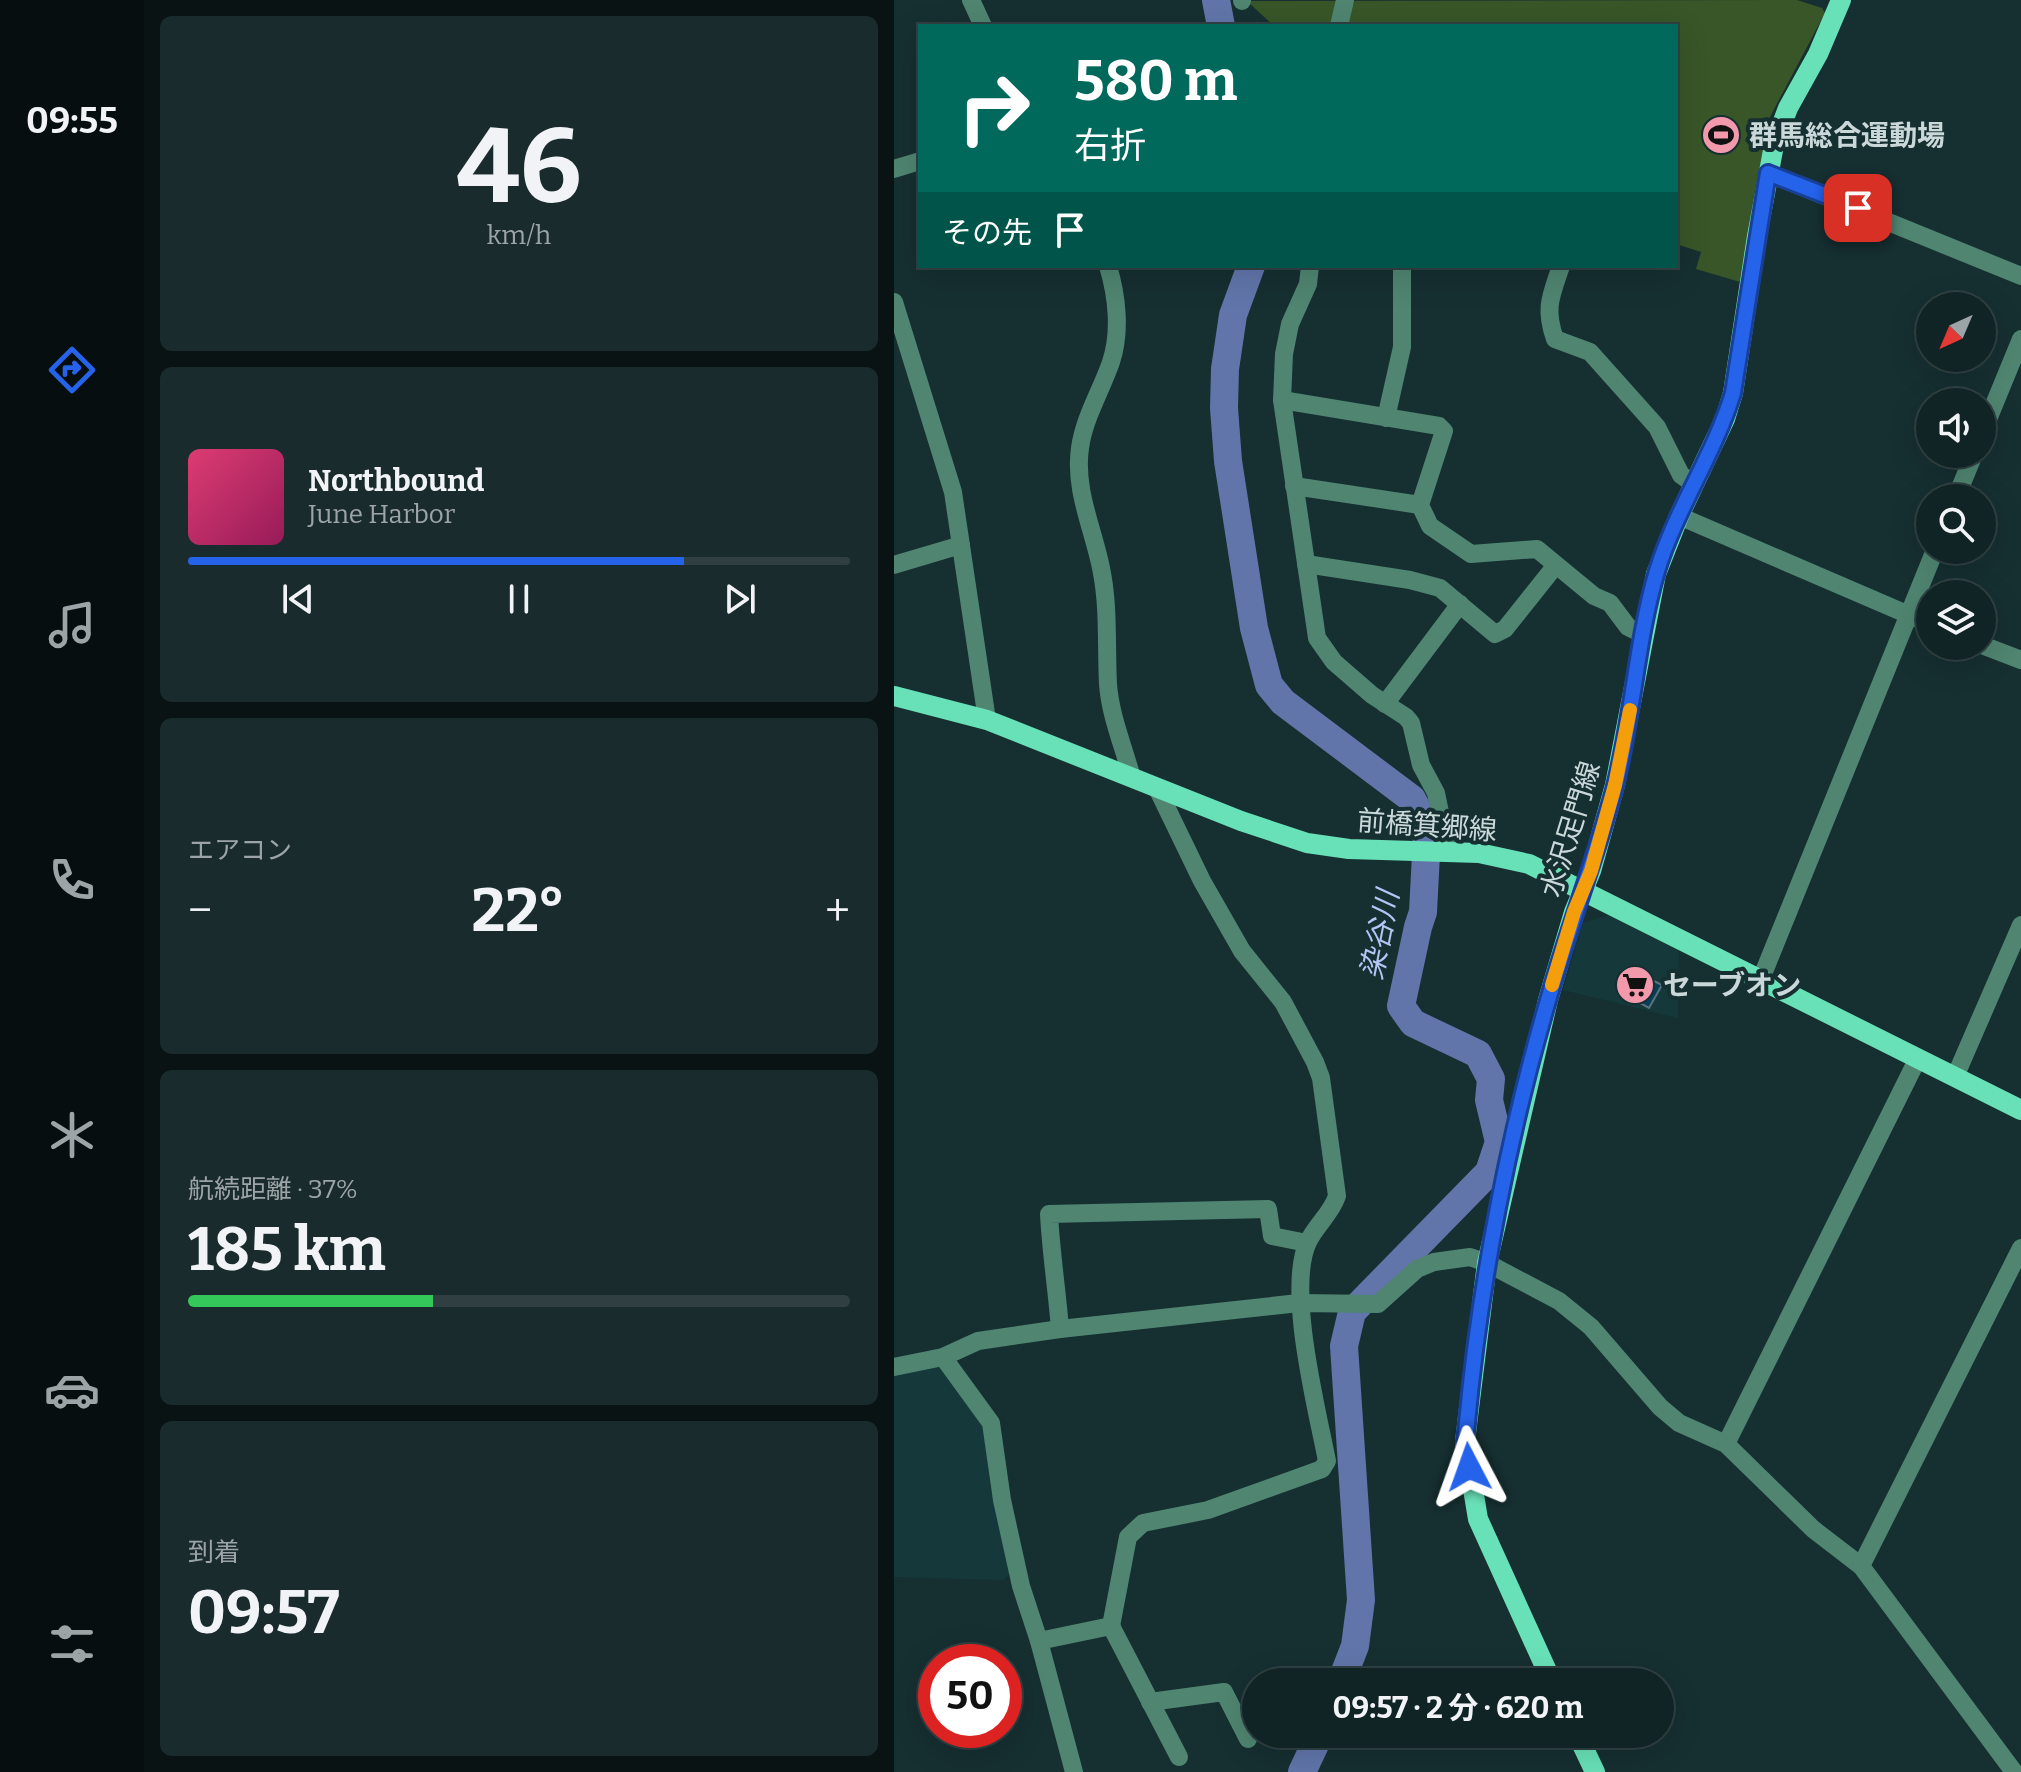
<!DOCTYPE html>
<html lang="ja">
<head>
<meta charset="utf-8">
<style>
	body { margin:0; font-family:Bitter,"Noto Sans JP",serif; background:#192b2d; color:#f1f3f6; height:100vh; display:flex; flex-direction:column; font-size:30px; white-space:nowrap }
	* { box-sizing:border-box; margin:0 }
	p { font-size:26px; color:#9ca4a7 }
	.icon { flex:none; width:44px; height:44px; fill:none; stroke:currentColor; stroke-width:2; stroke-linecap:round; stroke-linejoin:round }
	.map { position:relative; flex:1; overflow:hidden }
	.sheet { display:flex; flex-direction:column; gap:16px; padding:16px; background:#091314; width:750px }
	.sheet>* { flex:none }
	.guide { position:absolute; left:24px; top:24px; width:760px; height:244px; border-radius:0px; box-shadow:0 8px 32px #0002,0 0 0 2px #304042; background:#00695c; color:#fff; overflow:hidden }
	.needle { width:52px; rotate:224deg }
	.controls { position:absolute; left:1022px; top:292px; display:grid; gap:16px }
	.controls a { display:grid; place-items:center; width:80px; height:80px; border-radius:50%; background:#102325; box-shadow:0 8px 32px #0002,0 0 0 2px #304042; font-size:40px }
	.speed { position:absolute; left:24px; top:1644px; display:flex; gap:16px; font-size:40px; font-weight:700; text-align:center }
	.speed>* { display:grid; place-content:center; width:104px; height:104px; border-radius:50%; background:#102325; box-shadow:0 8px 32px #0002,0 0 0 2px #304042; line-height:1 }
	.speed .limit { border:12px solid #d22; background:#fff; color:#111 }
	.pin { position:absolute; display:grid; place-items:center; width:68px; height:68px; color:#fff; margin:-34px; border-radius:16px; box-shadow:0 4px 12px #0006 }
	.me { position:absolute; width:88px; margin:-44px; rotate:356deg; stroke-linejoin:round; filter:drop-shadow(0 0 6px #0008) }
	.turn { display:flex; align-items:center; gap:28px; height:168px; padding:0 24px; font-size:36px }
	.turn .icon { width:104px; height:104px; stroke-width:2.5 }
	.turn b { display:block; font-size:56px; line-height:68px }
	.then { display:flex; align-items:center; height:76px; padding:0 24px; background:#0003; gap:16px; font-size:30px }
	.big { font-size:60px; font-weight:700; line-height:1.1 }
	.sheet .widget { flex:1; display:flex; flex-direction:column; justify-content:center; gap:12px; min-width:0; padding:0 28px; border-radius:12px; background:#192b2d }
	.sheet .dial { align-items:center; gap:0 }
	.dial b { font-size:104px; line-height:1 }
	.song { display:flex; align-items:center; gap:24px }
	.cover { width:96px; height:96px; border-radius:12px; background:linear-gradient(135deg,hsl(340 70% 55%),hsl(330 70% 35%)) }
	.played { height:8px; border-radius:4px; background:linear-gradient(90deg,#2563eb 75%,#304042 75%) }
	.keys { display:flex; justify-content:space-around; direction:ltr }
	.heat { display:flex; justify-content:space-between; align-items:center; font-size:44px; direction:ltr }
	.charge { height:12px; border-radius:6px; background:linear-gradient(90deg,#34c759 37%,#304042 0) }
	.trip { position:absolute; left:348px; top:1668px; width:432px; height:80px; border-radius:40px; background:#102325; box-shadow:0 8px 32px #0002,0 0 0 2px #304042; font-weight:700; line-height:80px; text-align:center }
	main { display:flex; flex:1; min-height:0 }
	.menu { display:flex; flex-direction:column; width:144px; justify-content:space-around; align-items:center; background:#060e0f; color:#9ca4a7 }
	.menu .icon { width:56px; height:56px }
	.menu .on { color:#2563eb }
	.menu b { font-size:36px; color:#f1f3f6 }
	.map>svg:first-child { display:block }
</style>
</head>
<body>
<main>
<nav class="menu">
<b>09:55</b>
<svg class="icon on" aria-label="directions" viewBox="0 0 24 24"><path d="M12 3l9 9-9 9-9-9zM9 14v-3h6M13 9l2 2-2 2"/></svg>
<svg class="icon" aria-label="music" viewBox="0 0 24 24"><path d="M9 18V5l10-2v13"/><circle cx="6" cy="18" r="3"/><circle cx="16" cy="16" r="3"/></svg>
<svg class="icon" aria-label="phone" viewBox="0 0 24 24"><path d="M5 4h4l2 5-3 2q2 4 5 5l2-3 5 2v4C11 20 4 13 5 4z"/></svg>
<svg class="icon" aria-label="climate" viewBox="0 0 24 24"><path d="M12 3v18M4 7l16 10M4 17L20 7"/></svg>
<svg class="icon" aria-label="car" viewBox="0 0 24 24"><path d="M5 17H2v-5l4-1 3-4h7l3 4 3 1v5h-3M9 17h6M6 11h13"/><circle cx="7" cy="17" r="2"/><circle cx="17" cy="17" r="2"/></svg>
<svg class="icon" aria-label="filters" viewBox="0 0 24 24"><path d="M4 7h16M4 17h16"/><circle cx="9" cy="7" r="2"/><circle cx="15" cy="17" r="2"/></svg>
</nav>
<section class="sheet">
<div class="widget dial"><b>46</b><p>km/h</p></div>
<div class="widget">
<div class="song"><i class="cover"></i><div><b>Northbound</b><p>June Harbor</p></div></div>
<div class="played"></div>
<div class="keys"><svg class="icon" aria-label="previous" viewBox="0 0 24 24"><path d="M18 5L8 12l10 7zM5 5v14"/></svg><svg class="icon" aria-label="pause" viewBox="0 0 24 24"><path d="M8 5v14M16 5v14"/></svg><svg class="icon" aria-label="next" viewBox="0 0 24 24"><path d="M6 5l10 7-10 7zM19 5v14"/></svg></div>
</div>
<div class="widget"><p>エアコン</p>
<div class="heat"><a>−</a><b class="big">22°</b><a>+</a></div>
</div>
<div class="widget"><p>航続距離 · 37%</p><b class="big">185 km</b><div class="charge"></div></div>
<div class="widget"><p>到着</p><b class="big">09:57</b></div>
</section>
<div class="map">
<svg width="1127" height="1772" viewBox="0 0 1127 1772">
	<rect width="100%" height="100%" fill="#162f31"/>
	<!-- built -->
	<g fill="#15393b">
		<polygon points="715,915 785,944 784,1018 669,990 689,923"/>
		<polygon points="44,1365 91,1422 96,1484 116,1574 109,1580 0,1577 0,1374"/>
	</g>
	<!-- green -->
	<polygon fill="#385628" points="903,0 928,8 931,13 876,117 846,282 802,269 807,252 782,244 782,26 380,26 353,1"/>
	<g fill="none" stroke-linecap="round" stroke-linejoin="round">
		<!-- river -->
		<g stroke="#6175aa" stroke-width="28">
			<polyline points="322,0 327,26"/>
			<polyline points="357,266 339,315 331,369 330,408 334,461 360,628 375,685 389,702 518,799 528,818 533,835 529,912 524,927 507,1006 519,1023 584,1054 597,1079 595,1100 605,1142 595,1172 458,1312 450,1346 467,1600 461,1646 447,1682"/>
			<polyline points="408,1772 426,1734"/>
		</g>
	</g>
	<!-- building -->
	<polygon fill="#083f58" stroke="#5d717e" stroke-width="2" points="738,970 768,985 755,1008 726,992"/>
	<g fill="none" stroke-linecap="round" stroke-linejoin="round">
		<!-- minor -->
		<g stroke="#4f8571" stroke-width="18">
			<polyline points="77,0 89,26"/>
			<polyline points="348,1 348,0"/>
			<polyline points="445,26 451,0"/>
			<polyline points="0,169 26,161"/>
			<polyline points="874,173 1127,276"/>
			<path d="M214,266C223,296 227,332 217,362C207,391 190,418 186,448C180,490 199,528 207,568C215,606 212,645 214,684C216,715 230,748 238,778"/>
			<polyline points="416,266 414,284 396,324 390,354 388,400 423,638 440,662 478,695 512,717 517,723 527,765 542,793 554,851"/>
			<path d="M667,266C657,296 650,308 661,339L696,352L763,427L787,475L800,484"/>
			<polyline points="0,302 59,492 93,720"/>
			<polyline points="388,400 545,426 550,431 526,505 536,526 577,554 643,549 700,596 716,603 734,627 750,635"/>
			<polyline points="492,418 508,347 508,266"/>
			<polyline points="1088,434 1127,339"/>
			<polyline points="400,486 526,505"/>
			<polyline points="1062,498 1080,454"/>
			<polyline points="785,516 1036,624"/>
			<polyline points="412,564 516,580 546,588 601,634 611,629 662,565"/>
			<polyline points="0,565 67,545"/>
			<polyline points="1088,645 1127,660"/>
			<polyline points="491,704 566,604"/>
			<polyline points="867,979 1041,550"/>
			<polyline points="1061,1077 1127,925"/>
			<path d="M166,1329C163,1290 157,1253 155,1214L374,1209L378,1236L413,1243"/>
			<polyline points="49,1357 97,1423 108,1500 127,1586 145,1641"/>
			<polyline points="0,1367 49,1357 84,1341 166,1329 405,1303 484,1304 523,1269 540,1262 576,1257 593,1263 665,1301 697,1327 766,1407 785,1423 832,1444 919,1529 967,1566 1120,1772"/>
			<polyline points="832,1444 1024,1058"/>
			<polyline points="967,1566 1127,1248"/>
			<polyline points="217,1626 285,1757"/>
			<polyline points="256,1702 330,1692 354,1739"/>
			<path d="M180,1772L145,1641L217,1626L234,1537L249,1523L314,1510L428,1469L433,1461C423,1409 392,1289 414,1242C422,1225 437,1214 443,1196L427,1078L421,1062L389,1002L348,951L308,881L263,788"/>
		</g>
		<!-- major -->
		<g stroke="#69e1b8" stroke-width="20">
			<polyline points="0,696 93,720 347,821 413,843 455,849 585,853 635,864 1127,1110"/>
			<polyline points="658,1682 584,1519 571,1441 593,1263 654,1000 680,912 697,871 721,785 762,574 785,516 831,419 839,393 863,236 880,145 894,108 924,54 947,0"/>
			<polyline points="683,1734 701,1772"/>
		</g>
	</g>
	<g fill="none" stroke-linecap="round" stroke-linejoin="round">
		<!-- route casing -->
		<g stroke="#184099" stroke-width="20">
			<path id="route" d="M575,1467L571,1441L573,1423C586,1282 615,1133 655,997C675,927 701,860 720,790C739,718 742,642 763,571C782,509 820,455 839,393L874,173L964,208"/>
		</g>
		<!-- route -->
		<use href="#route" stroke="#2563eb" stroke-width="14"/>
		<!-- slow -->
		<polyline stroke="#f59e0b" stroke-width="14" points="658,985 680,912 697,871 721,785 736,710"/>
	</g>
	<!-- icons -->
	<defs>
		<g id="stadium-disc" transform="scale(2)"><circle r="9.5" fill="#f29aac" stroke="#162f31"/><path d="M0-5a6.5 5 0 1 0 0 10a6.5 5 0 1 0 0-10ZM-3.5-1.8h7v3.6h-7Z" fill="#111"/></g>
		<g id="supermarket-disc" transform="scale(2)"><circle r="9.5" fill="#f29aac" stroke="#162f31"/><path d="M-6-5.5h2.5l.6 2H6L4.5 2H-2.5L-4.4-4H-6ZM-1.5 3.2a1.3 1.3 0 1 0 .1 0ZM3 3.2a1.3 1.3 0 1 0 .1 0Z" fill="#111"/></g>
	</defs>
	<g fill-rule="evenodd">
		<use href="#stadium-disc" x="827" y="135"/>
		<use href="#supermarket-disc" x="741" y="985"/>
	</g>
	<g text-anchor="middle" stroke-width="8" stroke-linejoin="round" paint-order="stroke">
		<!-- poi labels -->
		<g font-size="28" font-weight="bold" fill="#cad8d9" stroke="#162f31" text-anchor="start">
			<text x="855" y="145">群馬総合運動場</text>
			<text x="769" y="995">セーブオン</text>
		</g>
		<!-- street labels -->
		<g font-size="28" fill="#cad8d9" stroke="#162f31">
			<text transform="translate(533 825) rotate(4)" y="10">前橋箕郷線</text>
			<text transform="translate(676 829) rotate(-73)" y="10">水沢足門線</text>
		</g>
		<!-- water labels -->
		<g font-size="30" font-style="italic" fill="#b2c5f4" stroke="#162f31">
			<text transform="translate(486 935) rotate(-79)" y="10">染谷川</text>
		</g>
	</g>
</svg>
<div class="controls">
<a><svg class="needle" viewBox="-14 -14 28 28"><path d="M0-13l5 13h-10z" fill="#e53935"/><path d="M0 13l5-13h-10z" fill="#9ca4a7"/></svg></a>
<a><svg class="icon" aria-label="sound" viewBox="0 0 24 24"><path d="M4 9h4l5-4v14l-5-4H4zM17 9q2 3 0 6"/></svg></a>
<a><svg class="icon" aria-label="search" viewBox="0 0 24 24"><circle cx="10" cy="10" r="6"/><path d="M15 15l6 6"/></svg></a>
<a><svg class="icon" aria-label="layers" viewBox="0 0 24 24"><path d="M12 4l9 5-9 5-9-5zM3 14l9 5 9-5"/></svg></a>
</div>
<div class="speed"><div class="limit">50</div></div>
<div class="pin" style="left:964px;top:208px;background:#d93025"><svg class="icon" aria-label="arrive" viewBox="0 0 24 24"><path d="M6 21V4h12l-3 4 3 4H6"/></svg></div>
<svg class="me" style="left:575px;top:1467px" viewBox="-20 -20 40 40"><path d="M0-17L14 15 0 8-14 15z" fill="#2563eb" stroke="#fff" stroke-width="4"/></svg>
<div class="trip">09:57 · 2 分 · 620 m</div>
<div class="guide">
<div class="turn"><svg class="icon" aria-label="right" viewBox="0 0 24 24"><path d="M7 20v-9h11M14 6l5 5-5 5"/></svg><div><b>580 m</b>右折</div></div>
<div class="then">その先<svg class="icon" aria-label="arrive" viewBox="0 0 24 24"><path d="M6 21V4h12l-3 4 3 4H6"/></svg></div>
</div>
</div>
</main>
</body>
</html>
